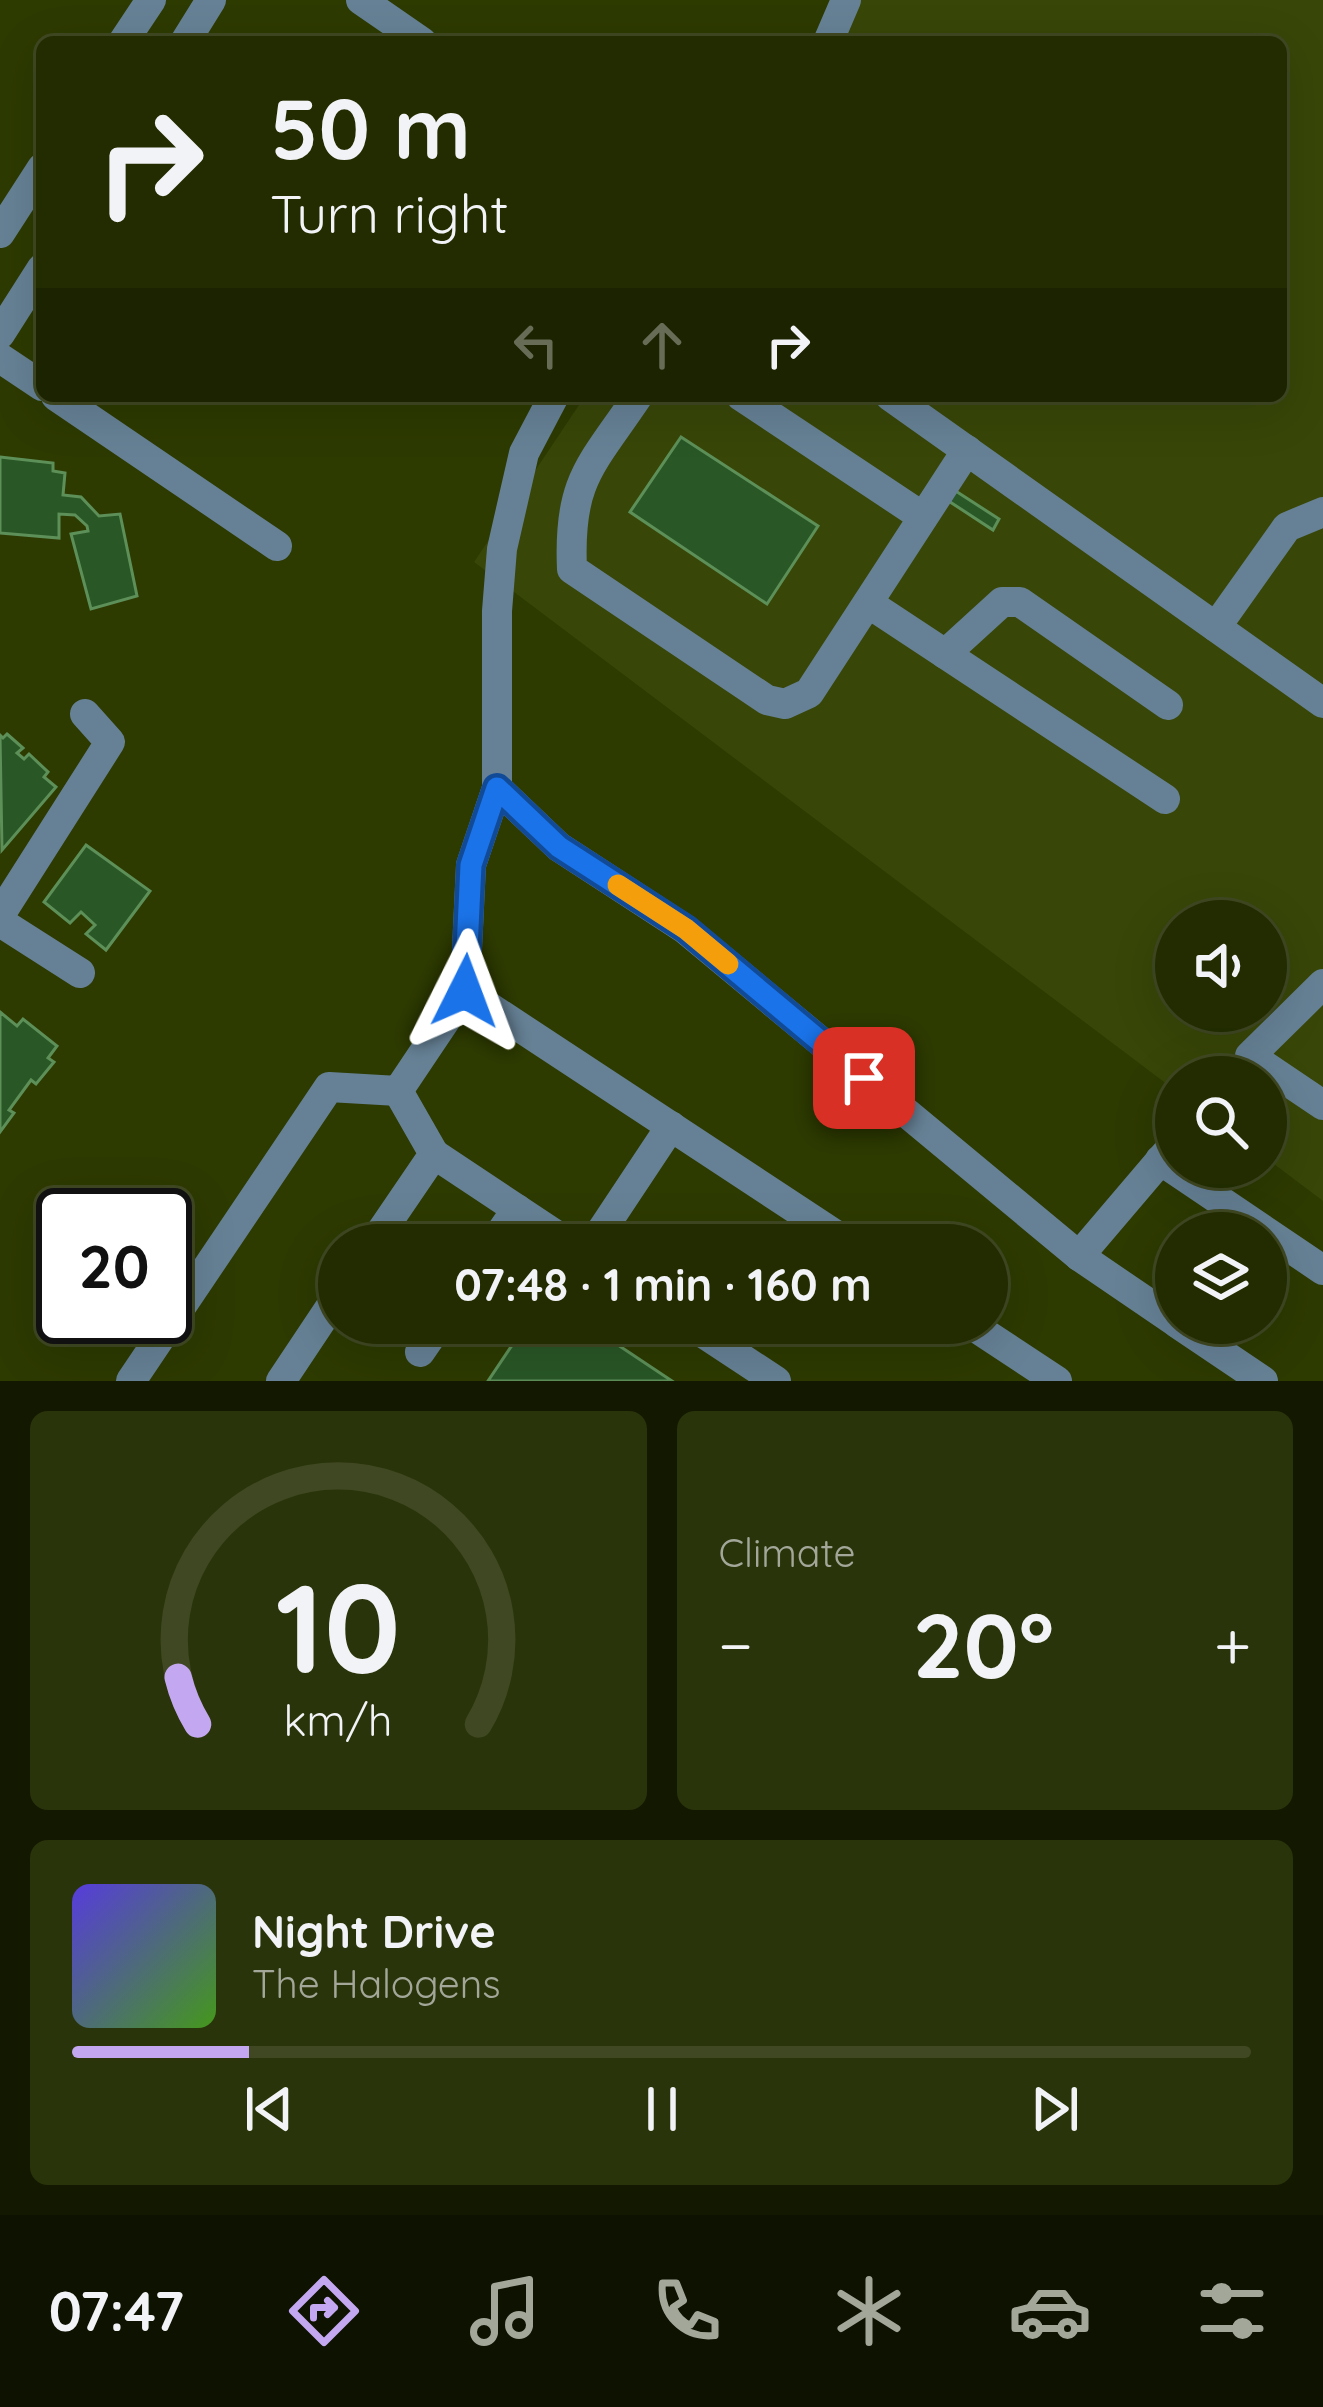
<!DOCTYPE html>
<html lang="en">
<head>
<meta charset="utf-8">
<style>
	body { margin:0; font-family:Quicksand,sans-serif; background:#2a340a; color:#f1f3f6; height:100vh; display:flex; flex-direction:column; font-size:45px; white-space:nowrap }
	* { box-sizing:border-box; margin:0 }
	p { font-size:39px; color:#a2a799 }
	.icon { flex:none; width:66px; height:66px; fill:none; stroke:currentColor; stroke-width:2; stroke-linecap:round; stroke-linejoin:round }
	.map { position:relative; height:1381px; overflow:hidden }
	.details { display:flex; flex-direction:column; gap:30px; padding:30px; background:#131800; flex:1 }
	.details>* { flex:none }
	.guide { position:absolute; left:36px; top:36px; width:1251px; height:366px; border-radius:18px; box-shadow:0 12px 48px #0002,0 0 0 3px #3f4822; background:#222c00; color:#f1f3f6; overflow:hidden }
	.buttons { position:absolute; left:1155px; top:900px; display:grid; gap:24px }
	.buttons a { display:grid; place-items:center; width:132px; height:132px; border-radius:50%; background:#222c00; box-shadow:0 12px 48px #0002,0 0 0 3px #3f4822; font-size:60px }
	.speed { position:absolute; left:36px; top:1188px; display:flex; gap:24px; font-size:60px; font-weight:700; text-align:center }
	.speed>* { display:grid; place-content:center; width:156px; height:156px; border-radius:50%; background:#222c00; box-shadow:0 12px 48px #0002,0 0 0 3px #3f4822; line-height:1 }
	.speed .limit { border:6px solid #111; border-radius:18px; background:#fff; color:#111 }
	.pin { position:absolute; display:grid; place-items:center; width:102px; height:102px; color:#fff; margin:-51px; border-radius:24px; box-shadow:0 6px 18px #0006 }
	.me { position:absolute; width:132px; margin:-66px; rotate:3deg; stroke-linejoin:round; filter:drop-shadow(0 0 9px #0008) }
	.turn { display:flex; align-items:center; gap:42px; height:252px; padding:0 36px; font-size:54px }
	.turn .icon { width:156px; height:156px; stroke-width:2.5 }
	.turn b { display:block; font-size:84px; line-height:102px }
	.lanes { display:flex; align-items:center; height:114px; padding:0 36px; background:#0003; justify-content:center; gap:60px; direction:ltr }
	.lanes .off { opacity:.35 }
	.big { font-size:90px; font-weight:700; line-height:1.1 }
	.details .tile { flex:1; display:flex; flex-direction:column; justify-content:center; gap:18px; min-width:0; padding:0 42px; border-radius:18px; background:#2a340a }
	.details .dial { align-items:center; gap:0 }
	.dial svg { height:312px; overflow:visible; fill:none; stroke:#3f4822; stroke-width:7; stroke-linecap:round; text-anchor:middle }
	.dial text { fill:#f1f3f6; stroke:none }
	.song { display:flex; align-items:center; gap:36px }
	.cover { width:144px; height:144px; border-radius:18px; background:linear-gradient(135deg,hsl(250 70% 55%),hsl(100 70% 35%)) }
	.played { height:12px; border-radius:6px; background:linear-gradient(90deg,#c4a7f1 15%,#3f4822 15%) }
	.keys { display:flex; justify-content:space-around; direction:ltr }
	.heat { display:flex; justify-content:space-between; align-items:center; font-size:66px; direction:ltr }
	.details .tiles { flex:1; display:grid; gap:30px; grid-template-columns:1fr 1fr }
	.tile:last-child { grid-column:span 2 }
	.trip { position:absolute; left:318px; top:1224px; width:690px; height:120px; border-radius:60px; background:#222c00; box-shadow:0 12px 48px #0002,0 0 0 3px #3f4822; font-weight:700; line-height:120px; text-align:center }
	.menu { display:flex; height:192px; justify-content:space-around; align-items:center; background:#0e1200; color:#a2a799 }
	.menu .icon { width:84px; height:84px }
	.menu .active { color:#c4a7f1 }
	.menu b { font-size:54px; color:#f1f3f6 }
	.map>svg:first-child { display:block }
</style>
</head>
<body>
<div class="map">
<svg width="1323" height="1381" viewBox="0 0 1323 1381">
	<rect width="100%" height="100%" fill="#2d3a00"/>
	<!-- built -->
	<path fill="#384608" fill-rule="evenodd" d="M845,0H1323V1201L1266,1158V1077H1176V1091L474,562L585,396H1281V42H818ZM1176,921H1266V1011H1176Z"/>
	<!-- building -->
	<g fill="#295726" stroke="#5d8f58" stroke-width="3">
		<polygon points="681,437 818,526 767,604 630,512"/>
		<polygon points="0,457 53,463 53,471 65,473 63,495 81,497 99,516 120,514 137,596 91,609 71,534 88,531 87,526 75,515 59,514 59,538 0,533"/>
		<polygon points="951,488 999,519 993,530 944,498"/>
		<polygon points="7,734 23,748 17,753 24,759 29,754 48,772 44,777 56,787 2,850 0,735 3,738"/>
		<polygon points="86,845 150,891 106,950 86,934 95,925 81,912 70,923 44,902"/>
		<polygon points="0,1012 17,1026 23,1019 57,1046 48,1058 54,1062 36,1084 31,1080 9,1110 14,1113 0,1132"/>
		<polygon points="527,1323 585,1323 672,1381 488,1381"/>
	</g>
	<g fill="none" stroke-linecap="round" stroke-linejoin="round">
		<!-- minor -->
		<g stroke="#668195" stroke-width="30">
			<polyline points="361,0 422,42"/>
			<polyline points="123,42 151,0"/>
			<polyline points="185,42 211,0"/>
			<polyline points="828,42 846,0"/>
			<polyline points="0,233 42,168"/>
			<polyline points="0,334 42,268"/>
			<polyline points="0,358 42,386"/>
			<polyline points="56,396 277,546"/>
			<path d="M638,396C591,466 568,480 572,569L767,700L785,704L809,693L967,450"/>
			<polyline points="741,396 923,517"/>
			<polyline points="890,396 1323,703"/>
			<polyline points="868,603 1165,799"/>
			<polyline points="1216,627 1287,527 1323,512"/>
			<polyline points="945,654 1002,602 1020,602 1168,705"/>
			<polyline points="497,788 559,847 685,929 1079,1256 1176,1322"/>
			<polyline points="0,915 110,742 85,714"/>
			<polyline points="0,922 80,973"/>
			<polyline points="1323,984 1250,1056 1323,1105"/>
			<polyline points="465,991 851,1245"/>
			<polyline points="434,1154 571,1245"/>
			<polyline points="1160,1160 1323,1270"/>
			<polyline points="372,1245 434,1154 398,1091"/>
			<polyline points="492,1245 517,1209"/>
			<polyline points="592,1245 671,1126"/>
			<polyline points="1079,1256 1176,1142"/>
			<polyline points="688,1323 776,1381"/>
			<polyline points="969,1323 1057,1381"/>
			<polyline points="1177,1323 1263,1381"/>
			<polyline points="420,1352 440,1323"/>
			<polyline points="131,1381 329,1087 398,1091 465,991 471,865 497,788 497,611 502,549 524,453 554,396"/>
			<polyline points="281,1381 339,1294"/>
		</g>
	</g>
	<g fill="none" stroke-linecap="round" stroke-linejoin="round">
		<!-- route casing -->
		<g stroke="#114b97" stroke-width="30">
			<polyline id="route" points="465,991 471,865 497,788 559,847 686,929 864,1078"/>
		</g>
		<!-- route -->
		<use href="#route" stroke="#1a73e8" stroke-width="21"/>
		<!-- slow -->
		<polyline stroke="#f59e0b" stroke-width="21" points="618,885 686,929 728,964"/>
	</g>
</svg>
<div class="buttons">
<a><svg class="icon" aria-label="sound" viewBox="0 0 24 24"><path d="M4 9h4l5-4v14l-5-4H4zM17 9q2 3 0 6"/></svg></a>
<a><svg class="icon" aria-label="search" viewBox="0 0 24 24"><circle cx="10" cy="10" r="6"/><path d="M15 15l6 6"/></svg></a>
<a><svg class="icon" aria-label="layers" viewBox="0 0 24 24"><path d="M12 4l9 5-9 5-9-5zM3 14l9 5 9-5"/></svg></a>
</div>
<div class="speed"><div class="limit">20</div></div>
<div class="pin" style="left:864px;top:1078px;background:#d93025"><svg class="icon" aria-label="arrive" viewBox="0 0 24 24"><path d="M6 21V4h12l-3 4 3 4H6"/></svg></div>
<svg class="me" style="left:465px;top:991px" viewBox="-20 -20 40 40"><path d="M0-17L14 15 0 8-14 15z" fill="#1a73e8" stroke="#fff" stroke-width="4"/></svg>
<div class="trip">07:48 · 1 min · 160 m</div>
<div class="guide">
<div class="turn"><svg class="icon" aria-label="right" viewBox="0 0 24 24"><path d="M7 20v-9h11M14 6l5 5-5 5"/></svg><div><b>50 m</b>Turn right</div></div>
<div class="lanes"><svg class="icon off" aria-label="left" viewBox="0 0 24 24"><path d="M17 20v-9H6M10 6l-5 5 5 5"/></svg><svg class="icon off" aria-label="ahead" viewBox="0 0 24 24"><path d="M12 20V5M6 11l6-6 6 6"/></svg><svg class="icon" aria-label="right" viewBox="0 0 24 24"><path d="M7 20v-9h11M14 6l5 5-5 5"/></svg></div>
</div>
</div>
<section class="details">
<div class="tiles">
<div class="tile dial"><svg viewBox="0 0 100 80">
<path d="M14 69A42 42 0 1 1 86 69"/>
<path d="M14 69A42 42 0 0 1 9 57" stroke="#c4a7f1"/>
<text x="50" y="56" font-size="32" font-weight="700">10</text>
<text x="50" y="72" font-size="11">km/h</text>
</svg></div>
<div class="tile"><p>Climate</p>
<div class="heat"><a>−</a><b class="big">20°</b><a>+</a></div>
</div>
<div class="tile">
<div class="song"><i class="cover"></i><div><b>Night Drive</b><p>The Halogens</p></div></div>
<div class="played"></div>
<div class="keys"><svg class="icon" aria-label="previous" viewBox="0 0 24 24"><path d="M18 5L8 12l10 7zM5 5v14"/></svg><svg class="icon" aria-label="pause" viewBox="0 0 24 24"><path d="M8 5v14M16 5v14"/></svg><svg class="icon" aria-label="next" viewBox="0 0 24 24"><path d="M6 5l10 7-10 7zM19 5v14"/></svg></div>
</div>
</div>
</section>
<nav class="menu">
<b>07:47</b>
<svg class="icon active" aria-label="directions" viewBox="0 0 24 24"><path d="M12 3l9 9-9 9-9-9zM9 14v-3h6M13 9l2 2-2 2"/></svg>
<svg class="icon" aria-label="music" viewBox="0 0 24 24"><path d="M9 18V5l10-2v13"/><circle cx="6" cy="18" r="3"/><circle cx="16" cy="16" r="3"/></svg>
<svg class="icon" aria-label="phone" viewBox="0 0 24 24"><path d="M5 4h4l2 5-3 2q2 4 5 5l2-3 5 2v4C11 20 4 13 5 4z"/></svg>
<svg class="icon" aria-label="climate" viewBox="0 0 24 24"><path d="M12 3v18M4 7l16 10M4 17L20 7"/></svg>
<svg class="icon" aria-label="car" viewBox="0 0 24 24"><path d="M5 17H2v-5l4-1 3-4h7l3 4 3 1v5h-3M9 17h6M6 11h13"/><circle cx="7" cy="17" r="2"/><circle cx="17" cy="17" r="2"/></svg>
<svg class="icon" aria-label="filters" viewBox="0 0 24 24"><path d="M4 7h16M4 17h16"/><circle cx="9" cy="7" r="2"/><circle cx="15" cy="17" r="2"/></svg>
</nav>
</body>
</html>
